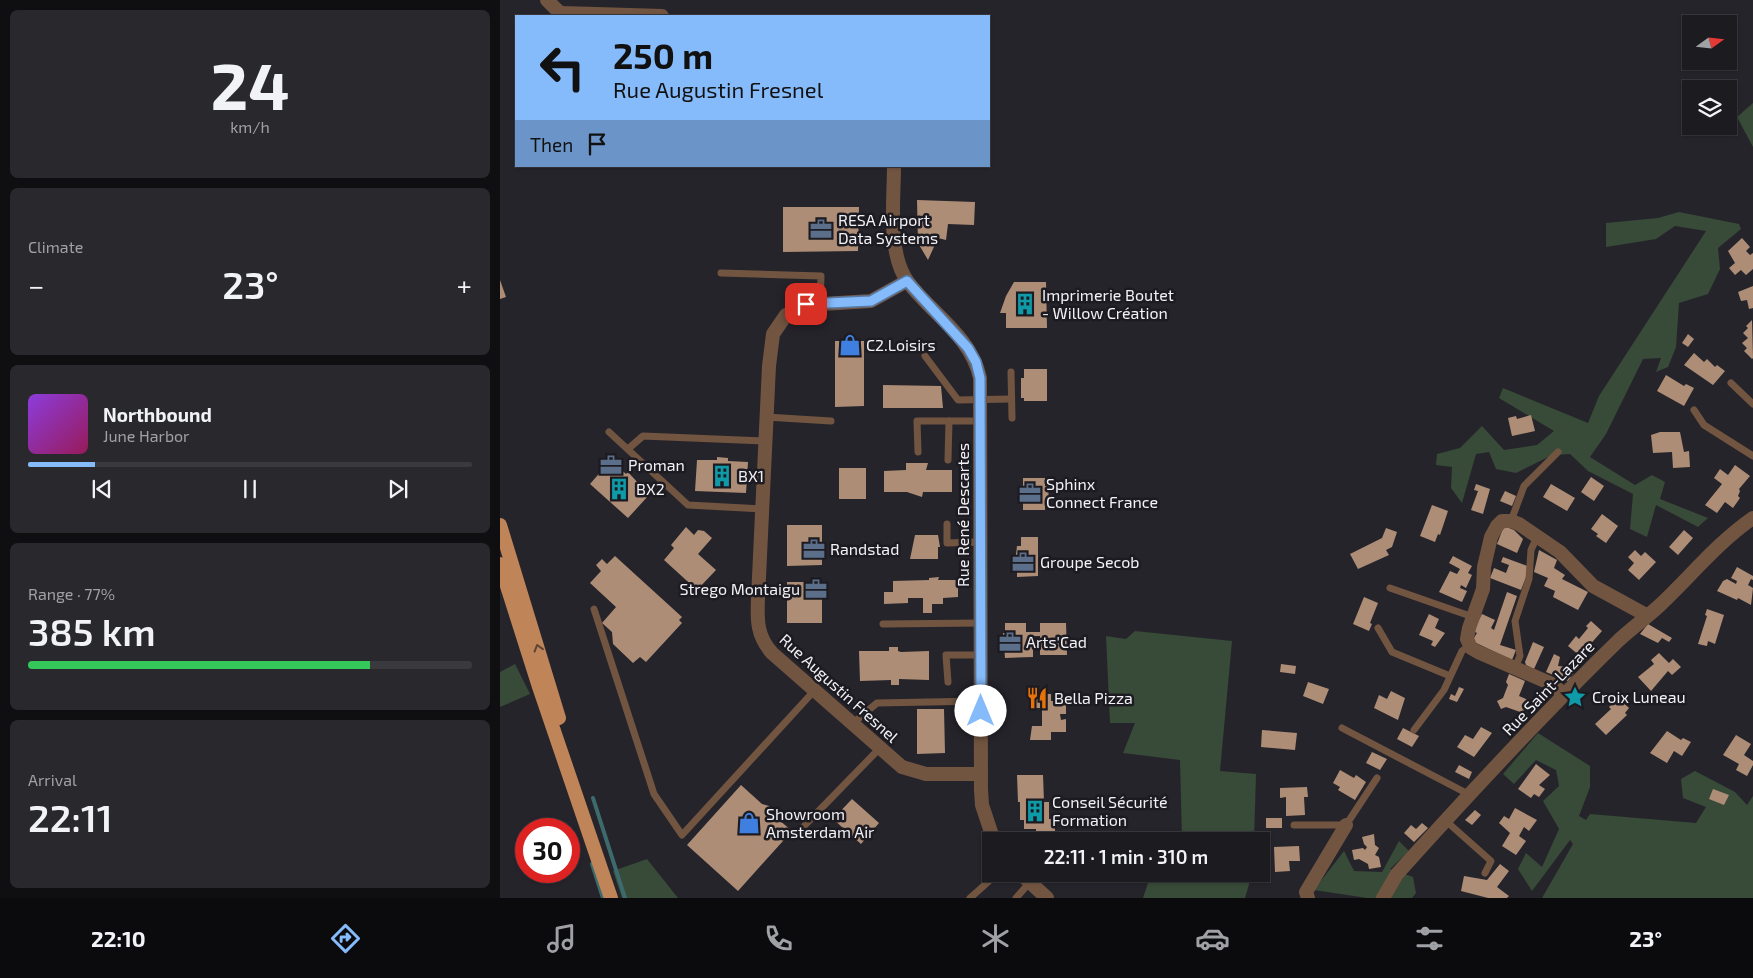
<!DOCTYPE html>
<html lang="en">
<head>
<meta charset="utf-8">
<style>
	body { margin:0; font-family:"Exo 2",sans-serif; background:#29282d; color:#f1f3f6; height:100vh; display:flex; flex-direction:column; font-size:19px; white-space:nowrap }
	* { box-sizing:border-box; margin:0 }
	p { font-size:16px; color:#a0a1a5 }
	.icon { flex:none; width:28px; height:28px; fill:none; stroke:currentColor; stroke-width:2; stroke-linecap:round; stroke-linejoin:round }
	.map { position:relative; flex:1; overflow:hidden }
	.panel { display:flex; flex-direction:column; gap:10px; padding:10px; background:#0f0f12; width:500px }
	.panel>* { flex:none }
	.guide { position:absolute; left:15px; top:15px; width:475px; height:152px; border-radius:0px; box-shadow:0 1px 4px #0004,0 0 0 1px #3a393e; background:#86bbfb; color:#111; overflow:hidden }
	.needle { width:32px; rotate:75deg }
	.controls { position:absolute; left:1182px; top:15px; display:grid; gap:10px }
	.controls a { display:grid; place-items:center; width:55px; height:55px; border-radius:0px; background:#1c1b20; box-shadow:0 1px 4px #0004,0 0 0 1px #3a393e; font-size:25px }
	.speed { position:absolute; left:15px; top:818px; display:flex; gap:10px; font-size:25px; font-weight:700; text-align:center }
	.speed>* { display:grid; place-content:center; width:65px; height:65px; border-radius:50%; background:#1c1b20; box-shadow:0 1px 4px #0004,0 0 0 1px #3a393e; line-height:1 }
	.speed .limit { border:8px solid #d22; background:#fff; color:#111 }
	.pin { position:absolute; display:grid; place-items:center; width:42px; height:42px; color:#fff; margin:-21px; border-radius:10px; box-shadow:0 2px 8px #0006 }
	.me { position:absolute; width:55px; margin:-28px; rotate:0deg; stroke-linejoin:round; filter:drop-shadow(0 0 4px #0008) }
	.turn { display:flex; align-items:center; gap:18px; height:105px; padding:0 15px; font-size:22px }
	.turn .icon { width:65px; height:65px; stroke-width:2.5 }
	.turn b { display:block; font-size:35px; line-height:42px }
	.then { display:flex; align-items:center; height:48px; padding:0 15px; background:#0003; gap:10px; font-size:19px }
	.big { font-size:38px; font-weight:600; line-height:1.1 }
	.panel .tile { flex:1; display:flex; flex-direction:column; justify-content:center; gap:8px; min-width:0; padding:0 18px; border-radius:8px; background:#29282d }
	.panel .dial { align-items:center; gap:0 }
	.dial b { font-size:65px; line-height:1 }
	.song { display:flex; align-items:center; gap:15px }
	.cover { width:60px; height:60px; border-radius:8px; background:linear-gradient(135deg,hsl(270 70% 55%),hsl(330 70% 35%)) }
	.played { height:5px; border-radius:2px; background:linear-gradient(90deg,#86bbfb 15%,#3a393e 15%) }
	.keys { display:flex; justify-content:space-around; direction:ltr }
	.heat { display:flex; justify-content:space-between; align-items:center; font-size:28px; direction:ltr }
	.charge { height:8px; border-radius:4px; background:linear-gradient(90deg,#34c759 77%,#3a393e 0) }
	.trip { position:absolute; left:482px; top:832px; width:288px; height:50px; border-radius:0px; background:#1c1b20; box-shadow:0 1px 4px #0004,0 0 0 1px #3a393e; font-weight:600; line-height:50px; text-align:center }
	.tab-bar { display:flex; height:80px; justify-content:space-around; align-items:center; background:#0b0b0d; color:#a0a1a5 }
	.tab-bar .icon { width:35px; height:35px }
	.tab-bar .selected { color:#86bbfb }
	.tab-bar b { font-size:22px; color:#f1f3f6 }
	main { display:flex; flex:1; min-height:0 }
	.map>svg:first-child { display:block }
</style>
</head>
<body>
<main>
<section class="panel">
<div class="tile dial"><b>24</b><p>km/h</p></div>
<div class="tile"><p>Climate</p>
<div class="heat"><a>−</a><b class="big">23°</b><a>+</a></div>
</div>
<div class="tile">
<div class="song"><i class="cover"></i><div><b>Northbound</b><p>June Harbor</p></div></div>
<div class="played"></div>
<div class="keys"><svg class="icon" aria-label="previous" viewBox="0 0 24 24"><path d="M18 5L8 12l10 7zM5 5v14"/></svg><svg class="icon" aria-label="pause" viewBox="0 0 24 24"><path d="M8 5v14M16 5v14"/></svg><svg class="icon" aria-label="next" viewBox="0 0 24 24"><path d="M6 5l10 7-10 7zM19 5v14"/></svg></div>
</div>
<div class="tile"><p>Range · 77%</p><b class="big">385 km</b><div class="charge"></div></div>
<div class="tile"><p>Arrival</p><b class="big">22:11</b></div>
</section>
<div class="map">
<svg width="1253" height="898" viewBox="0 0 1253 898">
	<rect width="100%" height="100%" fill="#26242b"/>
	<!-- green -->
	<g fill="#374b38">
		<polygon points="1253,103 1253,147 1237,117"/>
		<polygon points="1179,212 1239,224 1241,229 1218,248 1220,269 1208,294 1179,303 1176,347 1168,367 1156,372 1161,358 1143,359 1106,434 1090,457 1135,485 1152,475 1165,482 1160,499 1208,518 1198,527 1156,505 1147,537 1130,529 1133,494 1088,471 1070,454 1052,455 1016,473 996,469 989,452 976,454 962,503 951,488 952,467 936,465 937,454 960,448 982,426 1004,450 1037,445 1054,431 999,398 1003,388 1088,423 1099,396 1206,231 1175,226 1156,239 1106,247 1106,223 1158,218"/>
		<polygon points="635,631 732,641 720,771 756,774 754,841 682,841 680,760 623,753 635,723 610,723 606,636 626,639"/>
		<polygon points="15,664 30,694 0,707 0,672"/>
		<polygon points="1038,733 1090,766 1090,787 1079,816 1086,820 1090,814 1196,823 1206,807 1183,798 1181,779 1195,771 1235,792 1247,805 1253,796 1253,898 1042,898 1073,844 1070,840 1032,891 1018,869 1026,853 1042,867 1059,829 1043,801 1059,786 1056,770 1036,760 1014,784 1003,774"/>
		<polygon points="899,841 909,851 890,869 913,877 916,893 912,898 867,898 814,890 844,851 854,871 882,872"/>
		<polygon points="147,859 178,898 122,898 113,871"/>
		<polygon points="661,874 752,874 745,898 643,898 649,880"/>
	</g>
	<g fill="none" stroke-linecap="round" stroke-linejoin="round">
		<!-- stream -->
		<g stroke="#3d6b6d" stroke-width="4">
			<polyline points="93,798 125,898"/>
			<polyline points="92,864 103,898"/>
		</g>
	</g>
	<!-- building -->
	<g fill="#ae8d77">
		<polygon points="417,200 475,202 474,225 448,224 446,240 438,238 428,260 418,243"/>
		<polygon points="283,207 359,207 358,251 283,252"/>
		<polygon points="1242,238 1250,247 1246,251 1250,255 1253,253 1253,269 1246,275 1241,270 1235,275 1229,268 1235,263 1228,251"/>
		<polygon points="0,280 6,297 0,299"/>
		<polygon points="514,282 546,282 547,328 506,328 506,313 500,313 506,296"/>
		<polygon points="1253,286 1253,308 1249,309 1247,300 1241,301 1238,292"/>
		<polygon points="1252,320 1253,358 1252,359 1244,351 1247,348 1242,343 1248,338 1243,333 1248,328 1246,326"/>
		<polygon points="1188,334 1194,339 1188,347 1182,343"/>
		<polygon points="335,341 364,341 364,406 335,407"/>
		<polygon points="1194,353 1204,362 1207,359 1215,367 1217,365 1225,371 1213,385 1184,365"/>
		<polygon points="524,369 547,369 547,401 524,401 524,398 521,398 521,378 524,378"/>
		<polygon points="1166,375 1184,386 1186,384 1194,388 1184,406 1157,391"/>
		<polygon points="383,385 441,386 443,408 383,408"/>
		<polygon points="1031,415 1035,431 1012,436 1008,418 1016,416 1017,419"/>
		<polygon points="1160,432 1180,432 1184,452 1189,451 1190,467 1173,468 1172,452 1153,453 1151,435"/>
		<polygon points="217,457 228,458 228,461 248,462 246,493 195,491 197,460 217,460"/>
		<polygon points="111,460 126,474 128,472 149,495 128,518 90,484"/>
		<polygon points="406,463 428,463 426,470 452,470 452,492 423,492 422,497 407,492 384,492 384,471 406,470"/>
		<polygon points="1235,465 1250,476 1239,489 1240,491 1238,496 1240,498 1233,508 1225,502 1217,513 1205,505 1222,484 1214,478 1220,469 1228,475"/>
		<rect x="339" y="468" width="27" height="31"/>
		<polygon points="1091,477 1104,486 1094,501 1081,492"/>
		<polygon points="523,478 545,478 545,486 548,486 549,502 545,502 545,510 523,510 523,500 519,495 523,489"/>
		<polygon points="976,484 990,489 983,514 971,510 978,491 974,490"/>
		<polygon points="1051,484 1075,498 1067,511 1043,497"/>
		<polygon points="1005,491 1016,496 1012,506 1000,501"/>
		<polygon points="932,505 948,511 940,535 938,534 935,542 920,536"/>
		<polygon points="1102,514 1118,526 1106,543 1096,536 1098,534 1091,529"/>
		<polygon points="287,525 322,525 322,565 287,566"/>
		<polygon points="1004,526 1014,530 1023,539 1017,553 997,544"/>
		<polygon points="186,527 194,535 198,530 204,531 212,538 198,554 216,570 197,590 164,560 174,548 171,545"/>
		<polygon points="886,528 897,532 892,547 886,550 889,555 858,569 850,554 882,538"/>
		<polygon points="1184,530 1193,538 1178,555 1169,547"/>
		<polygon points="415,535 438,535 440,547 438,547 438,559 410,559"/>
		<polygon points="521,537 538,537 538,576 517,577 517,571 514,571 517,546 521,546"/>
		<polygon points="1039,550 1057,560 1054,568 1065,575 1062,579 1088,592 1078,610 1053,597 1055,591 1044,586 1048,578 1034,572"/>
		<polygon points="1135,550 1141,556 1145,552 1156,562 1139,580 1128,570 1134,563 1128,557"/>
		<polygon points="115,556 182,617 179,620 182,623 146,662 140,657 133,663 113,644 112,632 102,623 116,607 90,583 101,571 96,565 102,559 107,564"/>
		<polygon points="953,556 972,566 968,573 972,575 966,588 961,585 960,588 967,591 962,602 939,592 950,571 957,574 960,569 949,563"/>
		<polygon points="1003,557 1030,567 1021,590 990,578 994,568 1006,573 1009,565 1001,562"/>
		<polygon points="1237,567 1253,576 1253,580 1251,579 1248,585 1253,588 1251,605 1238,598 1237,600 1217,591 1223,581 1227,579 1236,584 1237,581 1231,578"/>
		<polygon points="439,577 438,580 458,580 458,597 443,598 443,604 432,604 432,613 423,613 423,598 408,598 408,603 384,604 384,592 393,592 393,581 429,580 429,578"/>
		<rect x="287" y="582" width="35" height="41"/>
		<polygon points="1007,592 1017,596 1000,645 1016,650 1012,660 972,641 977,633 973,631 982,614 995,620 991,628 994,630"/>
		<polygon points="864,597 878,603 870,623 872,624 869,631 853,624"/>
		<polygon points="1207,609 1224,615 1215,644 1208,641 1207,646 1198,644 1207,616 1205,615"/>
		<polygon points="929,614 939,619 935,628 945,633 935,647 931,645 933,641 919,635"/>
		<polygon points="1091,621 1102,631 1080,656 1068,646 1076,636 1079,639 1088,628 1086,626"/>
		<polygon points="505,623 526,623 526,632 540,632 540,623 566,623 567,655 540,655 540,636 533,636 533,657 505,658 503,633 505,633"/>
		<polygon points="1148,624 1172,638 1169,642 1162,638 1158,643 1140,634"/>
		<polygon points="1033,642 1044,647 1034,669 1026,665 1025,662"/>
		<polygon points="389,647 398,647 398,651 401,652 429,651 429,680 399,679 399,685 391,685 391,680 360,681 359,651 389,651"/>
		<polygon points="1159,653 1169,663 1173,659 1181,667 1172,675 1168,671 1151,691 1138,677 1154,664 1151,660"/>
		<polygon points="1054,654 1060,657 1058,666 1068,667 1074,673 1068,681 1046,672"/>
		<polygon points="781,664 796,666 795,674 780,672"/>
		<polygon points="1009,674 1025,681 1019,696 1028,700 1023,713 1006,707 1001,709 997,701 1003,698 1008,685 1006,682"/>
		<polygon points="808,682 829,689 823,704 803,696"/>
		<polygon points="959,687 964,689 957,702 949,699 951,694 955,696"/>
		<polygon points="891,691 905,698 898,720 874,708 879,695 887,699"/>
		<polygon points="530,694 551,694 551,701 566,701 566,714 560,714 561,720 566,719 566,732 551,732 551,740 530,740 532,726 542,726 542,708 531,708"/>
		<polygon points="1120,699 1129,708 1125,713 1127,715 1106,735 1095,724 1111,709 1109,707 1114,702 1116,704"/>
		<polygon points="417,709 444,709 445,753 417,754"/>
		<polygon points="981,727 992,733 974,757 957,747 965,735 973,739"/>
		<polygon points="903,728 919,736 912,747 897,739"/>
		<polygon points="762,730 797,733 795,750 761,747"/>
		<polygon points="1167,731 1181,740 1183,738 1191,742 1182,756 1174,751 1167,763 1150,753"/>
		<polygon points="1236,735 1251,744 1244,755 1253,761 1253,765 1247,776 1236,770 1239,764 1223,755"/>
		<polygon points="872,752 887,759 880,770 866,763"/>
		<polygon points="1036,764 1050,775 1039,785 1045,789 1039,797 1034,794 1031,798 1018,789"/>
		<polygon points="959,765 972,772 969,779 955,772"/>
		<polygon points="840,770 854,778 856,775 866,782 855,800 838,790 840,787 833,783"/>
		<polygon points="517,775 543,775 544,802 549,802 549,819 555,819 555,839 540,839 540,835 536,835 536,829 524,829 524,820 520,820 520,802 518,802"/>
		<polygon points="241,785 262,804 269,806 271,813 292,831 238,891 187,845"/>
		<polygon points="807,787 808,797 804,797 805,815 786,816 786,797 780,798 780,788"/>
		<polygon points="1213,789 1229,795 1224,805 1209,799"/>
		<polygon points="352,799 379,823 361,844 333,819"/>
		<polygon points="1015,808 1037,820 1029,831 1024,827 1019,836 1026,841 1016,855 1002,846 1010,833 999,823 1004,816 1009,819"/>
		<polygon points="975,810 981,815 972,825 965,820"/>
		<rect x="766" y="818" width="16" height="10"/>
		<polygon points="922,823 928,828 914,842 904,833 911,825 916,829"/>
		<polygon points="874,834 875,845 879,848 875,855 879,857 881,867 869,869 868,864 859,859 854,860 852,850 863,848 865,850 867,847 864,844 862,837"/>
		<polygon points="799,846 800,861 789,861 790,871 775,872 774,847"/>
		<polygon points="1000,864 1009,871 997,887 1009,896 1007,898 988,898 961,891 964,876 987,880"/>
	</g>
	<g fill="none" stroke-linecap="round" stroke-linejoin="round">
		<!-- service -->
		<g stroke="#725541" stroke-width="7">
			<polyline points="221,273 321,276 320,303"/>
			<polyline points="425,356 458,400 511,399"/>
			<polyline points="511,372 512,418"/>
			<polyline points="1231,383 1253,404"/>
			<polyline points="1194,410 1204,425 1253,456"/>
			<polyline points="266,417 331,421"/>
			<polyline points="109,432 188,505 263,509"/>
			<polyline points="128,449 143,436 265,441"/>
			<polyline points="418,452 417,421 479,421"/>
			<polyline points="448,460 449,421"/>
			<polyline points="1011,521 1024,486 1058,452"/>
			<polyline points="447,524 447,543 480,542"/>
			<polyline points="890,588 973,617"/>
			<polyline points="94,609 154,794 182,835 314,691"/>
			<polyline points="383,624 481,623"/>
			<polyline points="878,628 892,652 950,676"/>
			<polyline points="1015,667 1020,656 1015,621 1029,579 1031,550 1037,537"/>
			<polyline points="448,682 446,655 481,655"/>
			<polyline points="352,724 377,703 481,701"/>
			<polyline points="842,728 970,795"/>
			<polyline points="914,730 944,690 962,651 970,645"/>
			<polyline points="946,821 991,861 985,873"/>
			<polyline points="305,825 379,749"/>
			<polyline points="794,825 846,825 877,778"/>
			<polyline points="470,898 497,874"/>
			<polyline points="516,898 530,882"/>
		</g>
		<!-- minor -->
		<g stroke="#725541" stroke-width="14">
			<polyline points="47,0 59,12 63,13 162,16"/>
			<path d="M394,166C394,200 387,254 408,282C432,314 471,336 480,378L481,790L482,805L494,841"/>
			<path d="M407,281L371,301L306,305L286,315L273,334L269,366L258,598C257,621 257,636 272,653L402,767L426,774H481"/>
			<polyline points="1065,695 1052,684 978,652 971,648 967,639 969,628 983,589 984,567 991,537 997,526 1002,521 1011,521 1019,524 1060,552 1093,586 1146,615"/>
			<polyline points="521,874 547,898"/>
			<polyline points="808,898 806,892 846,825"/>
			<path d="M883,898L897,874C969,794 1042,715 1119,640C1132,628 1146,618 1159,606C1191,576 1217,543 1253,518"/>
		</g>
		<!-- primary -->
		<g stroke="#bf8458" stroke-width="14">
			<polyline points="0,525 59,718"/>
			<polyline points="0,564 39,687 111,898"/>
		</g>
	</g>
	<!-- one-way arrows -->
	<defs><path id="oneway-chevron" d="M-2-3.5L2.5 0L-2 3.5" fill="none" stroke-width="1.6" stroke-linecap="round" stroke-linejoin="round" transform="scale(1.25)"/></defs>
	<use stroke="#5d4537" href="#oneway-chevron" transform="translate(38 648) rotate(-107)"/>
	<g fill="none" stroke-linecap="round" stroke-linejoin="round">
		<!-- route casing -->
		<g stroke="#577aa3" stroke-width="12">
			<polyline id="route" points="306,304 371,301 407,281 468,348 476,362 480,378 481,711"/>
		</g>
		<!-- route -->
		<use href="#route" stroke="#86bbfb" stroke-width="9"/>
	</g>
	<!-- icons -->
	<defs>
		<g id="office-bare" transform="scale(1.725)"><path d="M-6-3h4V-5.5h4V-3h4V5H-6ZM-1-4.5V-3h2v-1.5ZM-6 0V1H6V0Z" fill="#5c6f8a" stroke="#1c1b21" stroke-width="2.5" paint-order="stroke"/></g>
		<g id="building-bare" transform="scale(1.725)"><path d="M-4-6H4V6H1V3H-1V6H-4ZM-2.5-4.3h1.7v1.8h-1.7ZM.8-4.3h1.7v1.8H.8ZM-2.5-1h1.7V.8h-1.7ZM.8-1h1.7V.8H.8Z" fill="#0f9aa8" stroke="#1c1b21" stroke-width="2.5" paint-order="stroke"/></g>
		<g id="shop-bare" transform="scale(1.725)"><path d="M-5-2.5h2.3a2.7 3.5 0 0 1 5.4 0H5L5.5 6h-11ZM-1.5-2.5h3a1.5 2.3 0 0 0-3 0Z" fill="#3f7fe0" stroke="#1c1b21" stroke-width="2.5" paint-order="stroke"/></g>
		<g id="sight-bare" transform="scale(1.725)"><path d="M0-6L1.8-2.2L6-1.7L2.9 1.2L3.7 5.4L0 3.3L-3.7 5.4L-2.9 1.2L-6-1.7L-1.8-2.2Z" fill="#0f9aa8" stroke="#1c1b21" stroke-width="2.5" paint-order="stroke"/></g>
		<g id="restaurant-bare" transform="scale(1.725)"><path d="M-5-6h1v4h1v-4h1v4h1v-4h1v5L-1.5 .5V6h-2V.5L-5-1ZM5-6V6H3V1.5H1.5Q1.5-4 5-6Z" fill="#e8710a" stroke="#1c1b21" stroke-width="2.5" paint-order="stroke"/></g>
	</defs>
	<g fill-rule="evenodd">
		<use href="#office-bare" x="321" y="229"/>
		<use href="#building-bare" x="525" y="304"/>
		<use href="#shop-bare" x="350" y="345"/>
		<use href="#office-bare" x="111" y="465"/>
		<use href="#building-bare" x="222" y="476"/>
		<use href="#building-bare" x="119" y="489"/>
		<use href="#office-bare" x="530" y="493"/>
		<use href="#office-bare" x="314" y="549"/>
		<use href="#office-bare" x="523" y="562"/>
		<use href="#office-bare" x="316" y="589"/>
		<use href="#office-bare" x="510" y="642"/>
		<use href="#sight-bare" x="1075" y="697"/>
		<use href="#restaurant-bare" x="537" y="698"/>
		<use href="#building-bare" x="535" y="811"/>
		<use href="#shop-bare" x="249" y="823"/>
	</g>
	<g text-anchor="middle" stroke-width="5" stroke-linejoin="round" paint-order="stroke">
		<!-- poi labels -->
		<g font-size="16" fill="#f2f1f6" stroke="#1c1b21" text-anchor="start">
			<text x="338" y="226">RESA Airport<tspan x="338" dy="18">Data Systems</tspan></text>
			<text x="542" y="301">Imprimerie Boutet<tspan x="542" dy="18">- Willow Création</tspan></text>
			<text x="366" y="351">C2.Loisirs</text>
			<text x="128" y="471">Proman</text>
			<text x="238" y="482">BX1</text>
			<text x="546" y="490">Sphinx<tspan x="546" dy="18">Connect France</tspan></text>
			<text x="136" y="495">BX2</text>
			<text x="330" y="555">Randstad</text>
			<text x="540" y="568">Groupe Secob</text>
			<text x="300" y="595" text-anchor="end">Strego Montaigu</text>
			<text x="526" y="648">Arts'Cad</text>
			<text x="1092" y="703">Croix Luneau</text>
			<text x="554" y="704">Bella Pizza</text>
			<text x="552" y="808">Conseil Sécurité<tspan x="552" dy="18">Formation</tspan></text>
			<text x="266" y="820">Showroom<tspan x="266" dy="18">Amsterdam Air</tspan></text>
		</g>
		<!-- street labels -->
		<g font-size="16" fill="#f2f1f6" stroke="#1c1b21">
			<text transform="translate(463 515) rotate(-90)" y="6">Rue René Descartes</text>
			<text transform="translate(339 688) rotate(42)" y="6">Rue Augustin Fresnel</text>
			<text transform="translate(1048 688) rotate(-46)" y="6">Rue Saint-Lazare</text>
		</g>
	</g>
</svg>
<div class="controls">
<a><svg class="needle" viewBox="-14 -14 28 28"><path d="M0-13l5 13h-10z" fill="#e53935"/><path d="M0 13l5-13h-10z" fill="#a0a1a5"/></svg></a>
<a><svg class="icon" aria-label="layers" viewBox="0 0 24 24"><path d="M12 4l9 5-9 5-9-5zM3 14l9 5 9-5"/></svg></a>
</div>
<div class="speed"><div class="limit">30</div></div>
<div class="pin" style="left:306px;top:304px;background:#d93025"><svg class="icon" aria-label="arrive" viewBox="0 0 24 24"><path d="M6 21V4h12l-3 4 3 4H6"/></svg></div>
<svg class="me" style="left:481px;top:711px" viewBox="-20 -20 40 40"><circle r="19" fill="#fff"/><path d="M0-13L10 11 0 6-10 11z" fill="#86bbfb"/></svg>
<div class="trip">22:11 · 1 min · 310 m</div>
<div class="guide">
<div class="turn"><svg class="icon" aria-label="left" viewBox="0 0 24 24"><path d="M17 20v-9H6M10 6l-5 5 5 5"/></svg><div><b>250 m</b>Rue Augustin Fresnel</div></div>
<div class="then">Then<svg class="icon" aria-label="arrive" viewBox="0 0 24 24"><path d="M6 21V4h12l-3 4 3 4H6"/></svg></div>
</div>
</div>
</main>
<nav class="tab-bar">
<b>22:10</b>
<svg class="icon selected" aria-label="directions" viewBox="0 0 24 24"><path d="M12 3l9 9-9 9-9-9zM9 14v-3h6M13 9l2 2-2 2"/></svg>
<svg class="icon" aria-label="music" viewBox="0 0 24 24"><path d="M9 18V5l10-2v13"/><circle cx="6" cy="18" r="3"/><circle cx="16" cy="16" r="3"/></svg>
<svg class="icon" aria-label="phone" viewBox="0 0 24 24"><path d="M5 4h4l2 5-3 2q2 4 5 5l2-3 5 2v4C11 20 4 13 5 4z"/></svg>
<svg class="icon" aria-label="climate" viewBox="0 0 24 24"><path d="M12 3v18M4 7l16 10M4 17L20 7"/></svg>
<svg class="icon" aria-label="car" viewBox="0 0 24 24"><path d="M5 17H2v-5l4-1 3-4h7l3 4 3 1v5h-3M9 17h6M6 11h13"/><circle cx="7" cy="17" r="2"/><circle cx="17" cy="17" r="2"/></svg>
<svg class="icon" aria-label="filters" viewBox="0 0 24 24"><path d="M4 7h16M4 17h16"/><circle cx="9" cy="7" r="2"/><circle cx="15" cy="17" r="2"/></svg>
<b>23°</b>
</nav>
</body>
</html>
